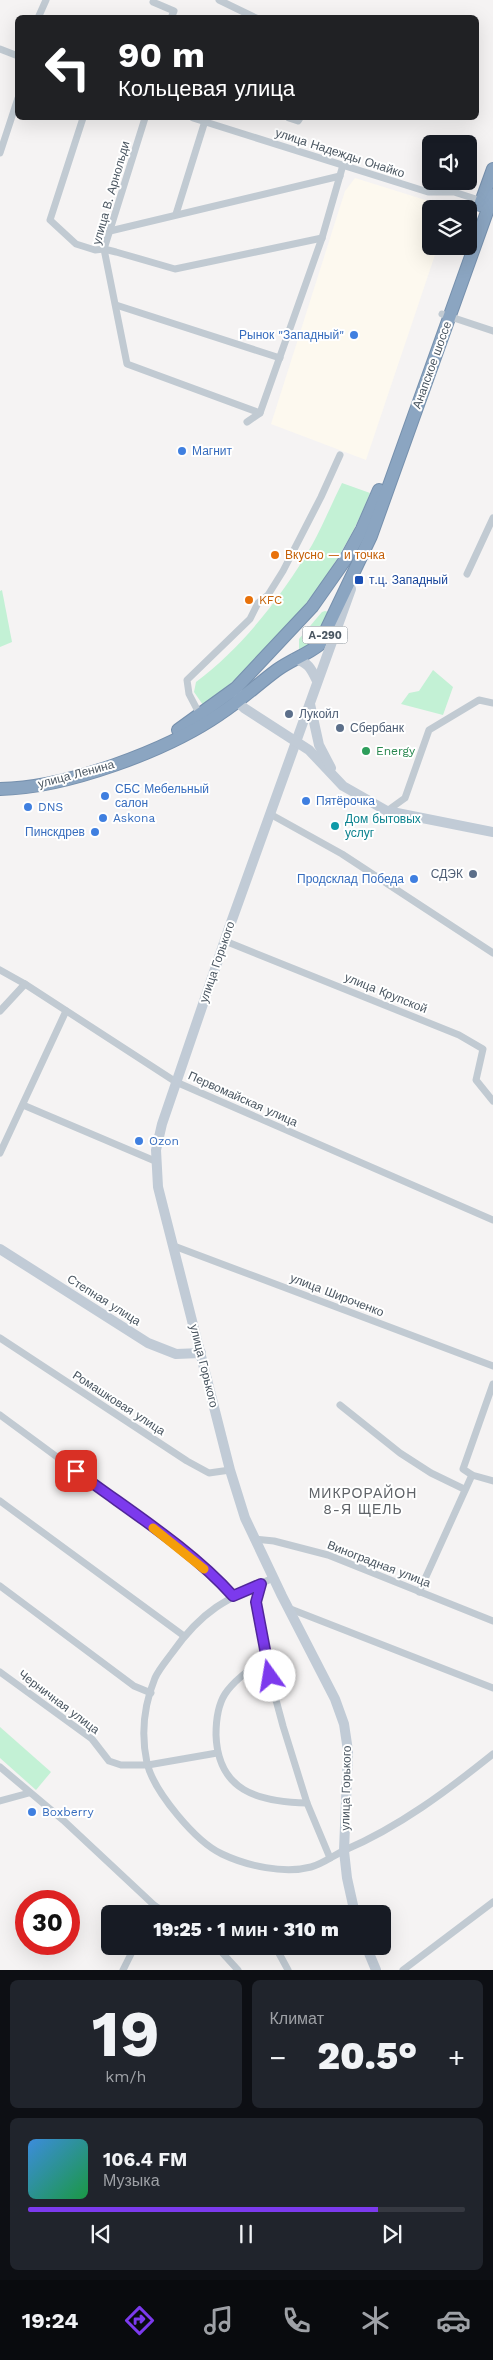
<!DOCTYPE html>
<html lang="ru">
<head>
<meta charset="utf-8">
<style>
	body { margin:0; font-family:"Work Sans",sans-serif; background:#20242c; color:#f1f3f6; height:100vh; display:flex; flex-direction:column; font-size:19px; white-space:nowrap }
	* { box-sizing:border-box; margin:0 }
	p { font-size:16px; color:#9ea1a6 }
	.icon { flex:none; width:28px; height:28px; fill:none; stroke:currentColor; stroke-width:2; stroke-linecap:round; stroke-linejoin:round }
	.map { position:relative; height:1970px; overflow:hidden }
	.sheet { display:flex; flex-direction:column; gap:10px; padding:10px; background:#0d0f14; flex:1 }
	.sheet>* { flex:none }
	.guide { position:absolute; left:15px; top:15px; width:464px; height:105px; border-radius:8px; box-shadow:0 5px 20px #0002; background:#202124; color:#fff; overflow:hidden }
	.fabs { position:absolute; left:422px; top:135px; display:grid; gap:10px }
	.fabs a { display:grid; place-items:center; width:55px; height:55px; border-radius:8px; background:#171b24; box-shadow:0 5px 20px #0002; font-size:25px }
	.speed { position:absolute; left:15px; top:1890px; display:flex; gap:10px; font-size:25px; font-weight:700; text-align:center }
	.speed>* { display:grid; place-content:center; width:65px; height:65px; border-radius:50%; background:#171b24; box-shadow:0 5px 20px #0002; line-height:1 }
	.speed .limit { border:8px solid #d22; background:#fff; color:#111 }
	.pin { position:absolute; display:grid; place-items:center; width:42px; height:42px; color:#fff; margin:-21px; border-radius:10px; box-shadow:0 2px 8px #0006 }
	.me { position:absolute; width:55px; margin:-28px; rotate:347deg; stroke-linejoin:round; filter:drop-shadow(0 0 4px #0008) }
	.turn { display:flex; align-items:center; gap:18px; height:105px; padding:0 20px; font-size:22px }
	.turn .icon { width:65px; height:65px; stroke-width:2.5 }
	.turn b { display:block; font-size:35px; line-height:42px }
	.big { font-size:38px; font-weight:800; line-height:1.1 }
	.sheet .tile { flex:1; display:flex; flex-direction:column; justify-content:center; gap:8px; min-width:0; padding:0 18px; border-radius:8px; background:#20242c }
	.sheet .dial { align-items:center; gap:0 }
	.dial b { font-size:65px; line-height:1 }
	.song { display:flex; align-items:center; gap:15px }
	.cover { width:60px; height:60px; border-radius:8px; background:linear-gradient(135deg,hsl(210 70% 55%),hsl(140 70% 35%)) }
	.played { height:5px; border-radius:2px; background:linear-gradient(90deg,#7c3aed 80%,#363941 80%) }
	.keys { display:flex; justify-content:space-around; direction:ltr }
	.heat { display:flex; justify-content:space-between; align-items:center; font-size:28px; direction:ltr }
	.sheet .tiles { flex:1; display:grid; gap:10px; grid-template-columns:1fr 1fr }
	.tile:last-child { grid-column:span 2 }
	.trip { position:absolute; left:101px; top:1905px; width:290px; height:50px; border-radius:8px; background:#171b24; box-shadow:0 5px 20px #0002; font-weight:800; line-height:50px; text-align:center }
	.tab-bar { display:flex; height:80px; justify-content:space-around; align-items:center; background:#090b0e; color:#9ea1a6 }
	.tab-bar .icon { width:35px; height:35px }
	.tab-bar .current { color:#7c3aed }
	.tab-bar b { font-size:22px; color:#f1f3f6 }
	.map>svg:first-child { display:block }
</style>
</head>
<body>
<div class="map">
<svg width="493" height="1970" viewBox="0 0 493 1970">
	<rect width="100%" height="100%" fill="#f5f3f3"/>
	<!-- commercial -->
	<polygon fill="#fdf9ef" points="355,178 451,208 431,209 431,246 438,246 366,460 271,424 345,191"/>
	<!-- green -->
	<g fill="#c3f1d5">
		<path d="M342,483L370,493C341,571 270,657 203,705L194,692L196,682C243,647 282,596 312,545C323,525 332,503 342,483Z"/>
		<polygon points="2,590 12,642 0,647 0,591"/>
		<polygon points="325,611 329,612 320,636 303,651 299,649 299,639 322,612"/>
		<polygon points="433,670 453,687 443,715 401,704 409,693 419,691"/>
		<polygon points="0,1727 51,1772 36,1790 0,1758"/>
	</g>
	<g fill="none" stroke-linecap="round" stroke-linejoin="round">
		<!-- highway casing -->
		<g stroke="#7690ad" stroke-width="14">
			<g id="highway">
				<polyline points="480,205 493,169"/>
				<polyline points="178,730 236,688 312,607 345,560 362,529 379,490"/>
				<path d="M0,789C66,788 166,751 220,714C240,701 258,684 277,670C291,660 306,655 319,645L371,536L493,195"/>
			</g>
		</g>
		<!-- street -->
		<g stroke="#c1cad2" stroke-width="7">
			<polyline points="154,0 153,2 174,11 171,18"/>
			<polyline points="219,0 256,18"/>
			<polyline points="38,18 46,0"/>
			<polyline points="0,49 18,56"/>
			<polyline points="83,118 50,220 76,244 95,250 104,249 116,252 175,269 322,238"/>
			<polyline points="145,118 104,249 127,364 260,413"/>
			<polyline points="193,118 428,192 454,192 482,201"/>
			<polyline points="289,118 298,121 300,118"/>
			<polyline points="0,153 18,98"/>
			<polyline points="176,214 205,121"/>
			<polyline points="110,231 340,176"/>
			<polyline points="116,305 280,358"/>
			<polyline points="442,314 493,331"/>
			<polyline points="247,422 260,413 322,238 343,165"/>
			<polyline points="467,574 493,518"/>
			<polyline points="200,715 189,694 187,680 250,619 258,603 268,595 283,571 321,497 340,455"/>
			<polyline points="387,811 405,798 429,730 479,700 493,703"/>
			<polyline points="270,814 342,854 493,953"/>
			<polyline points="225,941 459,1035 483,1049 476,1080 493,1101"/>
			<polyline points="0,970 25,984 176,1082 493,1220"/>
			<polyline points="0,1011 25,984"/>
			<polyline points="23,1105 155,1161"/>
			<polyline points="0,1153 66,1011"/>
			<polyline points="174,1246 493,1366"/>
			<polyline points="0,1338 187,1461 209,1473 230,1470"/>
			<polyline points="493,1384 463,1469 472,1475 493,1481"/>
			<polyline points="340,1405 400,1453 431,1473 464,1489"/>
			<polyline points="0,1415 167,1538 223,1585 233,1596"/>
			<polyline points="0,1501 184,1636"/>
			<polyline points="254,1539 274,1541 328,1555 493,1621"/>
			<path d="M273,1578C226,1599 202,1610 172,1653C166,1661 159,1669 155,1678C144,1705 141,1735 147,1763C154,1792 196,1842 222,1854C247,1866 284,1874 311,1867C323,1864 334,1855 345,1850C399,1827 447,1791 493,1754"/>
			<polyline points="261,1583 256,1602 265,1659 283,1726 307,1803 330,1858"/>
			<polyline points="0,1586 134,1686 151,1693"/>
			<polyline points="419,1592 472,1475"/>
			<polyline points="288,1608 493,1688"/>
			<path d="M265,1659C251,1669 235,1679 225,1694C218,1705 216,1722 216,1735C218,1791 258,1802 307,1803"/>
			<polyline points="0,1672 92,1739 109,1761 121,1765 148,1765 217,1753"/>
			<polyline points="0,1767 63,1820 155,1906 170,1914"/>
			<polyline points="0,1801 29,1793"/>
			<polyline points="151,1914 155,1906"/>
			<polyline points="216,1946 238,1970"/>
			<polyline points="275,1946 288,1970"/>
			<polyline points="123,1970 135,1946"/>
			<polyline points="403,1970 493,1902"/>
		</g>
		<!-- secondary -->
		<g stroke="#c1cbd6" stroke-width="10">
			<polyline points="351,589 228,931 162,1124 156,1150 158,1187 230,1470 245,1518 282,1596 335,1699 344,1724 348,1751 344,1851 347,1878 355,1914"/>
			<path d="M294,659C308,662 311,668 317,681"/>
			<polyline points="238,694 240,704 244,708 309,750 343,786 387,811 493,832"/>
			<polyline points="310,704 319,745 331,768"/>
			<polyline points="0,1249 148,1343 176,1354 201,1353"/>
			<polyline points="366,1946 376,1970"/>
		</g>
		<!-- highway -->
		<use href="#highway" stroke="#8ba5c1" stroke-width="12"/>
	</g>
	<g fill="none" stroke-linecap="round" stroke-linejoin="round">
		<!-- route casing -->
		<g stroke="#51269a" stroke-width="12">
			<path id="route" d="M76,1471C128,1510 190,1548 233,1596L261,1584L256,1602L270,1676"/>
		</g>
		<!-- route -->
		<use href="#route" stroke="#7c3aed" stroke-width="9"/>
		<!-- slow -->
		<polyline stroke="#f59e0b" stroke-width="9" points="153,1528 204,1569"/>
	</g>
	<!-- markers -->
	<g fill="#3f7fe0" stroke="#fff" stroke-width="2">
		<circle cx="354" cy="335" r="5"/>
		<circle cx="182" cy="451" r="5"/>
		<circle cx="105" cy="796" r="5"/>
		<circle cx="306" cy="801" r="5"/>
		<circle cx="28" cy="807" r="5"/>
		<circle cx="103" cy="818" r="5"/>
		<circle cx="95" cy="832" r="5"/>
		<circle cx="414" cy="879" r="5"/>
		<circle cx="139" cy="1141" r="5"/>
		<circle cx="32" cy="1812" r="5"/>
	</g>
	<g fill="#e8710a" stroke="#fff" stroke-width="2">
		<circle cx="275" cy="555" r="5"/>
		<circle cx="249" cy="600" r="5"/>
	</g>
	<rect fill="#1a4fb4" stroke="#fff" stroke-width="2" x="354" y="575" width="10" height="10" rx="2.5"/>
	<g fill="#5c6f8a" stroke="#fff" stroke-width="2">
		<circle cx="289" cy="714" r="5"/>
		<circle cx="340" cy="728" r="5"/>
		<circle cx="473" cy="874" r="5"/>
	</g>
	<circle fill="#2e9e5b" stroke="#fff" stroke-width="2" cx="366" cy="751" r="5"/>
	<circle fill="#0f9aa8" stroke="#fff" stroke-width="2" cx="335" cy="826" r="5"/>
	<g text-anchor="middle" stroke-width="4" stroke-linejoin="round" paint-order="stroke">
		<!-- shield labels -->
		<rect fill="#fff" stroke="#808990" stroke-width="1" x="302.5" y="626.5" width="45" height="17" rx="4"/>
		<g font-size="11" font-weight="bold" fill="#4a5661">
			<text x="325" y="639">А-290</text>
		</g>
		<!-- street labels -->
		<g font-size="12" fill="#4a5661" stroke="#fff">
			<text transform="translate(340 153) rotate(18)" y="4">улица Надежды Онайко</text>
			<text transform="translate(111 193) rotate(-74)" y="4">улица В. Арнольди</text>
			<text transform="translate(432 365) rotate(-70)" y="4">Анапское шоссе</text>
			<text transform="translate(76 774) rotate(-15)" y="4">улица Ленина</text>
			<text transform="translate(217 962) rotate(-71)" y="4">улица Горького</text>
			<text transform="translate(386 993) rotate(22)" y="4">улица Крупской</text>
			<text transform="translate(243 1099) rotate(24)" y="4">Первомайская улица</text>
			<text transform="translate(337 1295) rotate(21)" y="4">улица Широченко</text>
			<text transform="translate(104 1300) rotate(32)" y="4">Степная улица</text>
			<text transform="translate(204 1366) rotate(76)" y="4">улица Горького</text>
			<text transform="translate(119 1403) rotate(33)" y="4">Ромашковая улица</text>
			<text transform="translate(379 1564) rotate(21)" y="4">Виноградная улица</text>
			<text transform="translate(59 1702) rotate(37)" y="4">Черничная улица</text>
			<text transform="translate(346 1788) rotate(-89)" y="4">улица Горького</text>
		</g>
		<!-- shop labels -->
		<g font-size="12" fill="#366cbe" stroke="#fff" text-anchor="start">
			<text x="344" y="339" text-anchor="end">Рынок "Западный"</text>
			<text x="192" y="455">Магнит</text>
			<text x="115" y="793">СБС Мебельный<tspan x="115" dy="14">салон</tspan></text>
			<text x="316" y="805">Пятёрочка</text>
			<text x="38" y="811">DNS</text>
			<text x="113" y="822">Askona</text>
			<text x="85" y="836" text-anchor="end">Пинскдрев</text>
			<text x="404" y="883" text-anchor="end">Продсклад Победа</text>
			<text x="149" y="1145">Ozon</text>
			<text x="42" y="1816">Boxberry</text>
		</g>
		<!-- food labels -->
		<g font-size="12" fill="#c56008" stroke="#fff" text-anchor="start">
			<text x="285" y="559">Вкусно — и точка</text>
			<text x="259" y="604">KFC</text>
		</g>
		<!-- transit labels -->
		<g font-size="12" fill="#164399" stroke="#fff" text-anchor="start">
			<text x="369" y="584">т.ц. Западный</text>
		</g>
		<!-- service labels -->
		<g font-size="12" fill="#4e5e75" stroke="#fff" text-anchor="start">
			<text x="299" y="718">Лукойл</text>
			<text x="350" y="732">Сбербанк</text>
			<text x="463" y="878" text-anchor="end">СДЭК</text>
		</g>
		<!-- leisure labels -->
		<g font-size="12" fill="#27864d" stroke="#fff" text-anchor="start">
			<text x="376" y="755">Energy</text>
		</g>
		<!-- culture labels -->
		<g font-size="12" fill="#0d838f" stroke="#fff" text-anchor="start">
			<text x="345" y="823">Дом бытовых<tspan x="345" dy="14">услуг</tspan></text>
		</g>
		<!-- neighbourhood labels -->
		<g font-size="14" letter-spacing="1" fill="#5f6368" stroke="#fff">
			<text x="363" y="1498">МИКРОРАЙОН<tspan x="363" dy="16">8-Я ЩЕЛЬ</tspan></text>
		</g>
	</g>
</svg>
<div class="fabs">
<a><svg class="icon" aria-label="sound" viewBox="0 0 24 24"><path d="M4 9h4l5-4v14l-5-4H4zM17 9q2 3 0 6"/></svg></a>
<a><svg class="icon" aria-label="layers" viewBox="0 0 24 24"><path d="M12 4l9 5-9 5-9-5zM3 14l9 5 9-5"/></svg></a>
</div>
<div class="speed"><div class="limit">30</div></div>
<div class="pin" style="left:76px;top:1471px;background:#d93025"><svg class="icon" aria-label="arrive" viewBox="0 0 24 24"><path d="M6 21V4h12l-3 4 3 4H6"/></svg></div>
<svg class="me" style="left:270px;top:1676px" viewBox="-20 -20 40 40"><circle r="19" fill="#fff"/><path d="M0-13L10 11 0 6-10 11z" fill="#7c3aed"/></svg>
<div class="trip">19:25 · 1 мин · 310 m</div>
<div class="guide">
<div class="turn"><svg class="icon" aria-label="left" viewBox="0 0 24 24"><path d="M17 20v-9H6M10 6l-5 5 5 5"/></svg><div><b>90 m</b>Кольцевая улица</div></div>
</div>
</div>
<section class="sheet">
<div class="tiles">
<div class="tile dial"><b>19</b><p>km/h</p></div>
<div class="tile"><p>Климат</p>
<div class="heat"><a>−</a><b class="big">20.5°</b><a>+</a></div>
</div>
<div class="tile">
<div class="song"><i class="cover"></i><div><b>106.4 FM</b><p>Музыка</p></div></div>
<div class="played"></div>
<div class="keys"><svg class="icon" aria-label="previous" viewBox="0 0 24 24"><path d="M18 5L8 12l10 7zM5 5v14"/></svg><svg class="icon" aria-label="pause" viewBox="0 0 24 24"><path d="M8 5v14M16 5v14"/></svg><svg class="icon" aria-label="next" viewBox="0 0 24 24"><path d="M6 5l10 7-10 7zM19 5v14"/></svg></div>
</div>
</div>
</section>
<nav class="tab-bar">
<b>19:24</b>
<svg class="icon current" aria-label="directions" viewBox="0 0 24 24"><path d="M12 3l9 9-9 9-9-9zM9 14v-3h6M13 9l2 2-2 2"/></svg>
<svg class="icon" aria-label="music" viewBox="0 0 24 24"><path d="M9 18V5l10-2v13"/><circle cx="6" cy="18" r="3"/><circle cx="16" cy="16" r="3"/></svg>
<svg class="icon" aria-label="phone" viewBox="0 0 24 24"><path d="M5 4h4l2 5-3 2q2 4 5 5l2-3 5 2v4C11 20 4 13 5 4z"/></svg>
<svg class="icon" aria-label="climate" viewBox="0 0 24 24"><path d="M12 3v18M4 7l16 10M4 17L20 7"/></svg>
<svg class="icon" aria-label="car" viewBox="0 0 24 24"><path d="M5 17H2v-5l4-1 3-4h7l3 4 3 1v5h-3M9 17h6M6 11h13"/><circle cx="7" cy="17" r="2"/><circle cx="17" cy="17" r="2"/></svg>
</nav>
</body>
</html>
